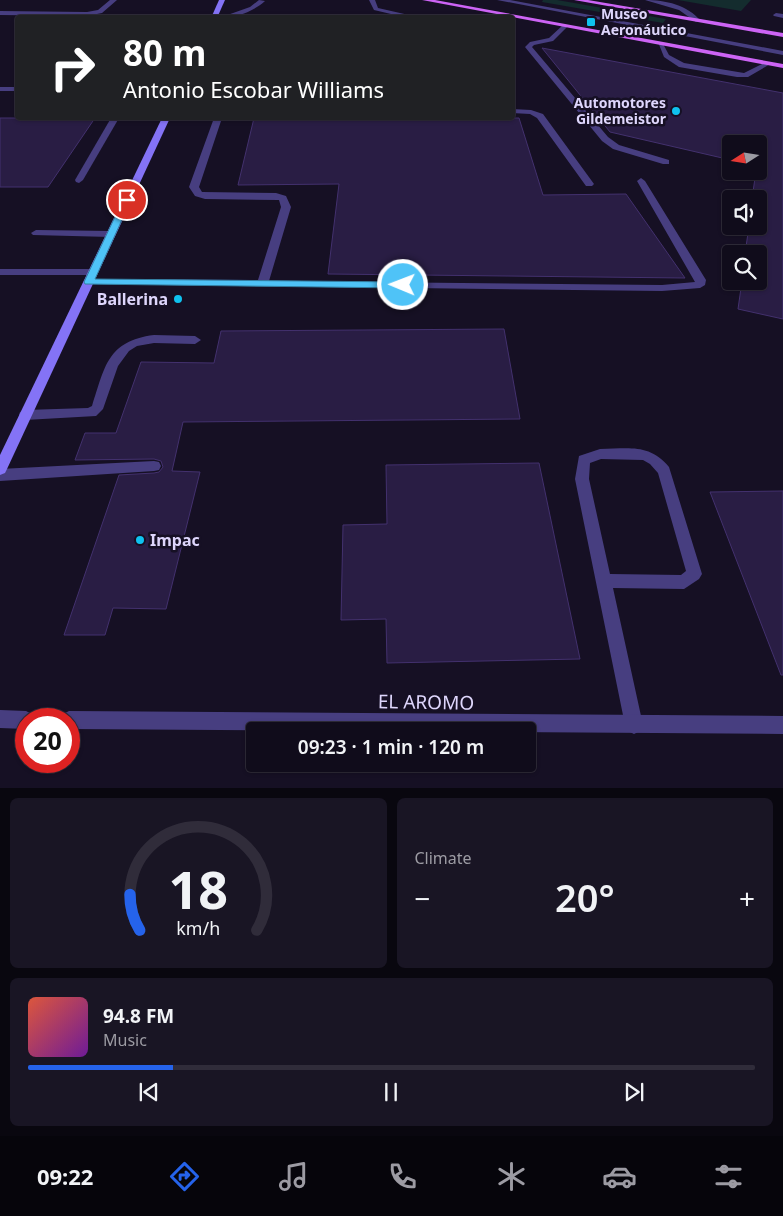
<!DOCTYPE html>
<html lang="en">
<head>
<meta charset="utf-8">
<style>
	body { margin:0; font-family:"Noto Sans",sans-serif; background:#191524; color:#f1f3f6; height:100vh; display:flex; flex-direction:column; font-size:19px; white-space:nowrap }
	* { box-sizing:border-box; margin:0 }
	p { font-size:16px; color:#9c9ba3 }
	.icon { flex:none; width:28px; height:28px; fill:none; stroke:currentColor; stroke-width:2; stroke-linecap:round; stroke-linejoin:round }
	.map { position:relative; height:788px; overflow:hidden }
	.details { display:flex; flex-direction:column; gap:10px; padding:10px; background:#09070f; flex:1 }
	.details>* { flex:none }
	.guide { position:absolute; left:15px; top:15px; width:500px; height:105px; border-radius:5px; box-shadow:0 1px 4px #0004,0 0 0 1px #302c3a; background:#202124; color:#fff; overflow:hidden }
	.needle { width:32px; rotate:258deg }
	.buttons { position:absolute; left:722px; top:135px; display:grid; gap:10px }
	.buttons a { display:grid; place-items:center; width:45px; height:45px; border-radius:5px; background:#100c1b; box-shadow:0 1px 4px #0004,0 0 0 1px #302c3a; font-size:25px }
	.speed { position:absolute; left:15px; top:708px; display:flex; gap:10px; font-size:25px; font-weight:700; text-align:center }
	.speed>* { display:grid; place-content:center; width:65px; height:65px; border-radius:50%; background:#100c1b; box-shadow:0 1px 4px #0004,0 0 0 1px #302c3a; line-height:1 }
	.speed .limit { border:8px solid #d22; background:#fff; color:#111 }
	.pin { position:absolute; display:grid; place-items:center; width:42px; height:42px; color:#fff; margin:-21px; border:2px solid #fff; border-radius:50%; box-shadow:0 1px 5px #0007 }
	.me { position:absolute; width:55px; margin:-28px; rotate:271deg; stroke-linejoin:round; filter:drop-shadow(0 0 4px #0008) }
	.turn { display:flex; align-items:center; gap:18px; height:105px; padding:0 25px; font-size:22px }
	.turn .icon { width:65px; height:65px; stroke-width:2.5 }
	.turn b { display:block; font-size:35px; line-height:42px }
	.big { font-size:38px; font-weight:600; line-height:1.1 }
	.details .card { flex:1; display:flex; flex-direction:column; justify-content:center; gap:8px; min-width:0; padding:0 18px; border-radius:8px; background:#191524 }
	.details .dial { align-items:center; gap:0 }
	.dial svg { height:130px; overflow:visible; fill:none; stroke:#302c3a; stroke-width:7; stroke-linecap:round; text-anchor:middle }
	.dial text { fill:#f1f3f6; stroke:none }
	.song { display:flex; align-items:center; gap:15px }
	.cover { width:60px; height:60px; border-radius:8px; background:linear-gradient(135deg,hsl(10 70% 55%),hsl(280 70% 35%)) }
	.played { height:5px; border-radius:2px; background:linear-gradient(90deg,#2563eb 20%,#302c3a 20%) }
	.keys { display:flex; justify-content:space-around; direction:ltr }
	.heat { display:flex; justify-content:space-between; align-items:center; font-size:28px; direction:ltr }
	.details .tiles { flex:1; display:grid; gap:10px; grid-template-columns:1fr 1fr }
	.card:last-child { grid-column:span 2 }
	.trip { position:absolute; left:246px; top:722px; width:290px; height:50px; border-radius:5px; background:#100c1b; box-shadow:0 1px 4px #0004,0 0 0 1px #302c3a; font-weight:600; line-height:50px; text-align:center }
	.tabs { display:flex; height:80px; justify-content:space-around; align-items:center; background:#06050b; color:#9c9ba3 }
	.tabs .icon { width:35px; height:35px }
	.tabs .active { color:#2563eb }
	.tabs b { font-size:22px; color:#f1f3f6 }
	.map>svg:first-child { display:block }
</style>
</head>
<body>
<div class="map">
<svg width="783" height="789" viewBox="0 0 783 789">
	<rect width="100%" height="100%" fill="#161024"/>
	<!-- green -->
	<g fill="#142c2e">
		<polygon points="543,0 557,0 666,19 663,23 542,2"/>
		<polygon points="678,0 751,0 741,11"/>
	</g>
	<!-- building -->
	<g fill="#291d44" stroke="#43316e">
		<polygon points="542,48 783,93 783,319 738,309 742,281 759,281 759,254 745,254 749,226 759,226 759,199 752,199 756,171 759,171 759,144 731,144 731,160 610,132"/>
		<polygon points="0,118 95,118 48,187 0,187"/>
		<polygon points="254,118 519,118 543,195 626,194 685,278 328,274 339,184 238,185"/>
		<polygon points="504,329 520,419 183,422 172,471 200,472 166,609 113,608 105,635 64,635 119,475 154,473 159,472 163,467 161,461 154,459 75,460 85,433 116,433 141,362 214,363 221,331"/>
		<polygon points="539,463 580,659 387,663 386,619 341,620 343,525 387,524 386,465"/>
		<polygon points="783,491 783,675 781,675 710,492"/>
	</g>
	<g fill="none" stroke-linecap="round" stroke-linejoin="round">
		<!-- lane -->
		<g fill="#473e80" fill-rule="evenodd">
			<polygon points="110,0 117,0 102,13 87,16 0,15 0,11 87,12 98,10"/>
			<path d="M259,0L265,1C253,12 235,18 219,18L250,7Z"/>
			<polygon points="369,0 375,0 378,8 422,18 408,18 374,10"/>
			<polygon points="497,0 510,0 783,51 783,55"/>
			<path d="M645,0C666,0 687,5 701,21L696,22L679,10Z"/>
			<polygon points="776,13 783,14 783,18 774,16 773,15"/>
			<polygon points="563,25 568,26 553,41 534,45 532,47 608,137 619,145 669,160 669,164 663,164 613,149 602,141 525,47 530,42 549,38"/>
			<polygon points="658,42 662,42 669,55 684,63 744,73 766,62 772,63 748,77 737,77 679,67 664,57"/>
			<rect x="0" y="87" width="18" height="4"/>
			<polygon points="512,109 531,110 543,114 594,184 592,186 586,186 537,118 530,114 512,113"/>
			<polygon points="111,118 119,118 83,180 79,183 76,182 75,180"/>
			<polygon points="214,118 222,118 199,187 202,192 276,193 286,196 291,207 269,281 662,285 695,282 637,181 641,178 645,181 706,280 705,285 700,288 662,291 85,284 84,282 89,279 258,280 281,207 279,200 205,199 195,196 189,187"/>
			<polygon points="36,230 111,231 116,234 111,237 33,235 31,233"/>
			<polygon points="0,269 93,269 98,272 93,275 0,275"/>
			<path d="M154,335L195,336L201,340L195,344L154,343L137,346L129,351L118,366L103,409L96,416L25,420L20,418L19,415L20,412L25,410L88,408L92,406C105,367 107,341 154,335Z"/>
			<path d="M600,449C628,449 649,443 669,467L702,574L699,579L684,589L613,588L643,725L640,731L634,734L628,731L625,725L575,479L579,456ZM601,459L643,460L650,464L658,473L686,571L681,575L610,574L589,479L590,463Z"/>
			<polygon points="154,461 159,462 161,466 159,470 154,471 0,481 0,469"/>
		</g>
		<!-- street -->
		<g fill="#473e80" fill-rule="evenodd">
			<polygon points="0,710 26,711 32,714 34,719 26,719 26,729 0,728"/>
			<polygon points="69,711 783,716 783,734 69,729 69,719 61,719 63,714"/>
		</g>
		<!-- secondary -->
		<g fill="#8473f6" fill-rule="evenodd">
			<polygon points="219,0 225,0 217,18 211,18"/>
			<polygon points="162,118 170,118 7,469 5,473 0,475 0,455"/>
		</g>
		<!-- primary -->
		<g fill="#cd64f5" fill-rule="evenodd">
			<polygon points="422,0 435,0 783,64 783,68"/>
			<polygon points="574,0 588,0 783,33 783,37"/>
		</g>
	</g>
	<!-- route -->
	<polygon fill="#4fc3f7" stroke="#337fa1" points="127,198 131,200 95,279 403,282 407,285 403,288 85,284 84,282 123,200"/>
	<!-- markers -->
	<g fill="#0fc2ef" stroke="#161024" stroke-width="2">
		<rect x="586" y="17" width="10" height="10" rx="2.5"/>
		<circle cx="676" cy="111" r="5"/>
		<circle cx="178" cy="299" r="5"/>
		<circle cx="140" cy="540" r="5"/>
	</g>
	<g text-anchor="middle" stroke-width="5" stroke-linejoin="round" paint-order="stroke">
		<!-- far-poi labels -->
		<g font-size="14" font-weight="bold" fill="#ded6fc" stroke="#161024" text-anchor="start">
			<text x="601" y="19">Museo<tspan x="601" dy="16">Aeronáutico</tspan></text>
			<text x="666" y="108" text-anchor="end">Automotores<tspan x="666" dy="16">Gildemeistor</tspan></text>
		</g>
		<!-- poi labels -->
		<g font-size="16" font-weight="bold" fill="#ded6fc" stroke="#161024" text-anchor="end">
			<text x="168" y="305">Ballerina</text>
			<text x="150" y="546" text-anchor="start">Impac</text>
		</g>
		<!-- near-street labels -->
		<g font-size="19" fill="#ded6fc" stroke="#161024">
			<text transform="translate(426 702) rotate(1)" y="7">EL AROMO</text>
		</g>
	</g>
</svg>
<div class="buttons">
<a><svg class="needle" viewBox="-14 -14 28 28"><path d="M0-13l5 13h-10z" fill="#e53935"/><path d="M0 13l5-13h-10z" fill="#9c9ba3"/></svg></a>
<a><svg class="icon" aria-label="sound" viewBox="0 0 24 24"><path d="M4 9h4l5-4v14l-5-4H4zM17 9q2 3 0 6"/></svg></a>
<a><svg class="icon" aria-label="search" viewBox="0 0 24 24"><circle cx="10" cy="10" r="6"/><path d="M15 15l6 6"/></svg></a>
</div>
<div class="speed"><div class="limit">20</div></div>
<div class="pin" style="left:127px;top:200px;background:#d93025"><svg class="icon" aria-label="arrive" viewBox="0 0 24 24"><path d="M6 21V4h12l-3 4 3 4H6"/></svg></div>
<svg class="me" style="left:403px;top:285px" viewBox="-20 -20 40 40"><circle r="17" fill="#4fc3f7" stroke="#fff" stroke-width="3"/><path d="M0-11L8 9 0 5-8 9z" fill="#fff"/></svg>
<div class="trip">09:23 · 1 min · 120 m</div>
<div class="guide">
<div class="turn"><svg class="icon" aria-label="right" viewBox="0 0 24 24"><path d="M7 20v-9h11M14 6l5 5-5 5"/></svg><div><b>80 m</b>Antonio Escobar Williams</div></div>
</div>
</div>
<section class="details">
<div class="tiles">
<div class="card dial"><svg viewBox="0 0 100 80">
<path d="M14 69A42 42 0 1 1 86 69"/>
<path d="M14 69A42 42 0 0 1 8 47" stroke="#2563eb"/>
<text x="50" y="56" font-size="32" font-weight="700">18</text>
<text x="50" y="72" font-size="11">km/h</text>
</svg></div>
<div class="card"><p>Climate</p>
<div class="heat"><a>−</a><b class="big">20°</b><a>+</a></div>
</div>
<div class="card">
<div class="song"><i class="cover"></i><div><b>94.8 FM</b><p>Music</p></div></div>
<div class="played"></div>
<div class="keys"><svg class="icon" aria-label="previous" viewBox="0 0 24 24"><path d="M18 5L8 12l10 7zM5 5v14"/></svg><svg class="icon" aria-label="pause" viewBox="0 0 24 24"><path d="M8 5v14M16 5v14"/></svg><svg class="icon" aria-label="next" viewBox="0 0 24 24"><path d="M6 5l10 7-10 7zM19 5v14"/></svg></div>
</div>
</div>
</section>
<nav class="tabs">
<b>09:22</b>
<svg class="icon active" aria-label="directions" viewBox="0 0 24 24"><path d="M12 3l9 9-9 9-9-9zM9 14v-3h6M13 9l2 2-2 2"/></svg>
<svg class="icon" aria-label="music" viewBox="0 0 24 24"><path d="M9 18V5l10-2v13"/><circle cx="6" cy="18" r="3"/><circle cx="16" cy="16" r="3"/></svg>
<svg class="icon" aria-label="phone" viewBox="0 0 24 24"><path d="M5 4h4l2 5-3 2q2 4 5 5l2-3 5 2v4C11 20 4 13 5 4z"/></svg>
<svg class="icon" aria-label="climate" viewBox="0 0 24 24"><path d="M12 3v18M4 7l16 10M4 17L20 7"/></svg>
<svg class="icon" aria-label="car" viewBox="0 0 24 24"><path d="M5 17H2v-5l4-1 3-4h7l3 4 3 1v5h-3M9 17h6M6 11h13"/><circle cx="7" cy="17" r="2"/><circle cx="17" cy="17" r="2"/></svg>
<svg class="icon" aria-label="filters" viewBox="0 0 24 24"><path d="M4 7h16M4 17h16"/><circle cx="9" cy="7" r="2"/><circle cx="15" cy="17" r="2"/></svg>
</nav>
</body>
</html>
